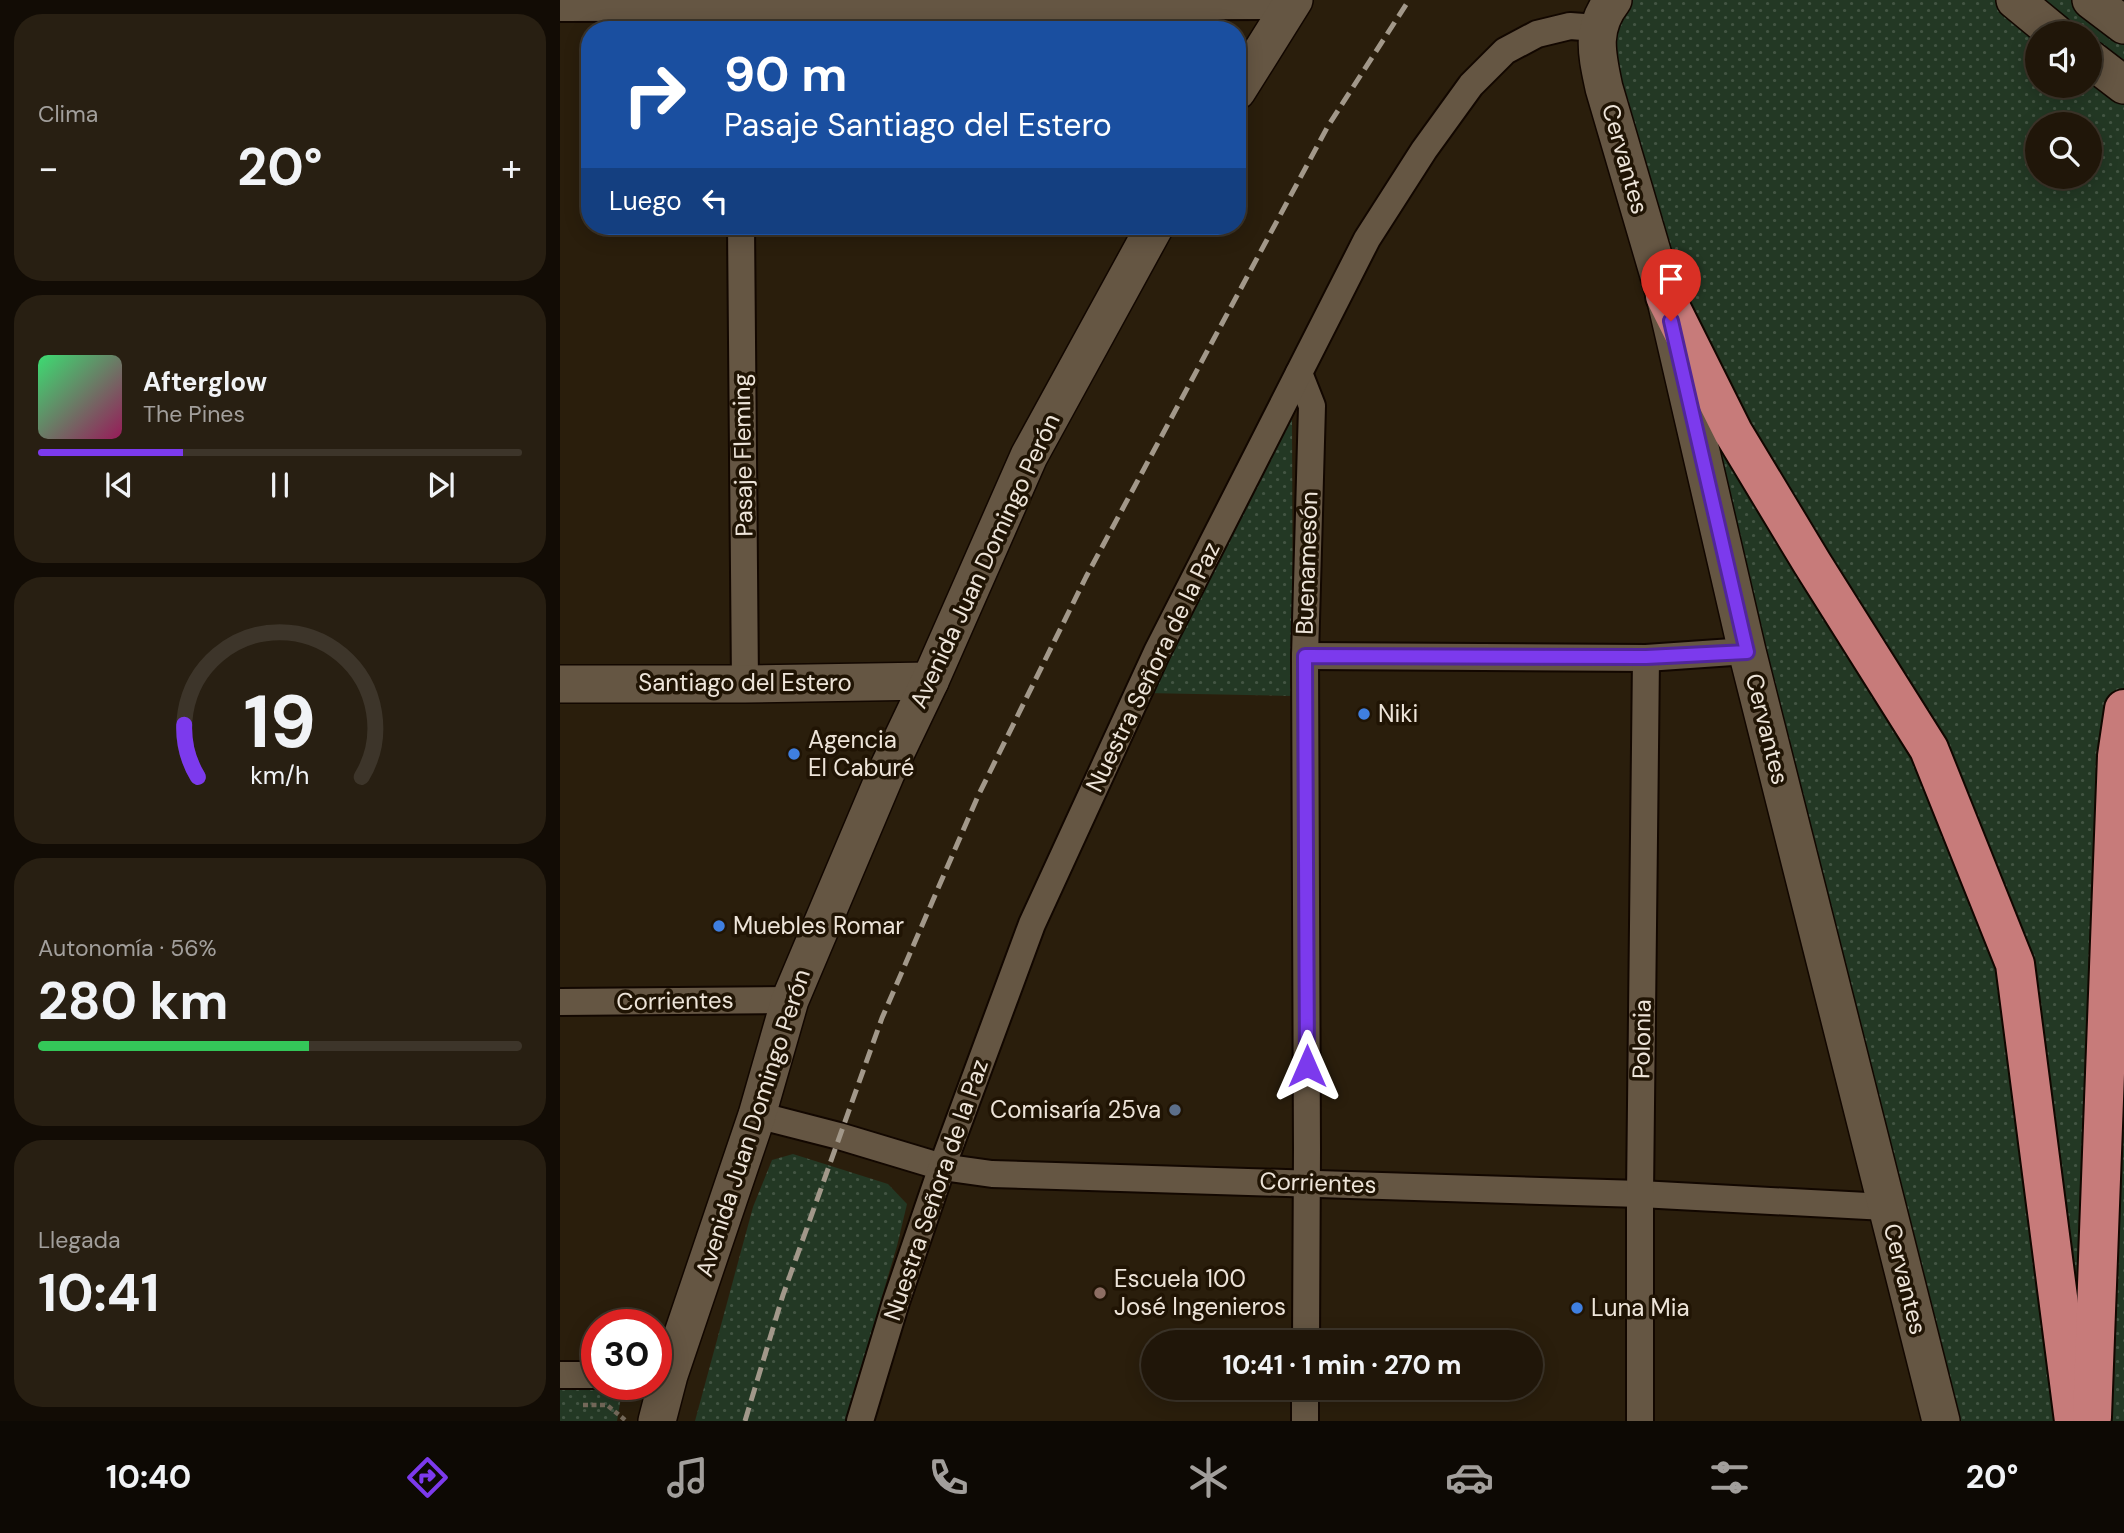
<!DOCTYPE html>
<html lang="es">
<head>
<meta charset="utf-8">
<style>
	body { margin:0; font-family:"DM Sans",sans-serif; background:#281f12; color:#f1f3f6; height:100vh; display:flex; flex-direction:column; font-size:26px; white-space:nowrap }
	* { box-sizing:border-box; margin:0 }
	p { font-size:23px; color:#a29f9c }
	.icon { flex:none; width:38px; height:38px; fill:none; stroke:currentColor; stroke-width:2; stroke-linecap:round; stroke-linejoin:round }
	.map { position:relative; flex:1; overflow:hidden }
	.side { display:flex; flex-direction:column; gap:14px; padding:14px; background:#120c05; width:560px }
	.side>* { flex:none }
	.hud { position:absolute; left:21px; top:21px; width:665px; height:214px; border-radius:28px; box-shadow:0 4px 18px #0003,0 0 0 2px #3d352a; background:#1a4fa0; color:#fff; overflow:hidden }
	.controls { position:absolute; left:1465px; top:21px; display:grid; gap:14px }
	.controls a { display:grid; place-items:center; width:77px; height:77px; border-radius:50%; background:#201609; box-shadow:0 4px 18px #0003,0 0 0 2px #3d352a; font-size:35px }
	.speed { position:absolute; left:21px; top:1309px; display:flex; gap:14px; font-size:35px; font-weight:700; text-align:center }
	.speed>* { display:grid; place-content:center; width:91px; height:91px; border-radius:50%; background:#201609; box-shadow:0 4px 18px #0003,0 0 0 2px #3d352a; line-height:1 }
	.speed .limit { border:10px solid #d22; background:#fff; color:#111 }
	.pin { position:absolute; display:grid; place-items:center; width:60px; height:60px; color:#fff; margin:-72px -30px; border-radius:50% 50% 50% 0; rotate:-45deg; box-shadow:0 0 7px #0007 }
	.pin .icon { rotate:45deg }
	.me { position:absolute; width:77px; margin:-38px; rotate:0deg; stroke-linejoin:round; filter:drop-shadow(0 0 5px #0008) }
	.turn { display:flex; align-items:center; gap:24px; height:147px; padding:0 28px; font-size:32px }
	.turn .icon { width:91px; height:91px; stroke-width:2.5 }
	.turn b { display:block; font-size:49px; line-height:60px }
	.then { display:flex; align-items:center; height:66px; padding:0 28px; background:#0003; gap:14px; font-size:26px }
	.big { font-size:52px; font-weight:700; line-height:1.1 }
	.side .tile { flex:1; display:flex; flex-direction:column; justify-content:center; gap:10px; min-width:0; padding:0 24px; border-radius:28px; background:#281f12 }
	.side .dial { align-items:center; gap:0 }
	.dial svg { height:182px; overflow:visible; fill:none; stroke:#3d352a; stroke-width:7; stroke-linecap:round; text-anchor:middle }
	.dial text { fill:#f1f3f6; stroke:none }
	.song { display:flex; align-items:center; gap:21px }
	.cover { width:84px; height:84px; border-radius:10px; background:linear-gradient(135deg,hsl(140 70% 55%),hsl(330 70% 35%)) }
	.played { height:7px; border-radius:4px; background:linear-gradient(90deg,#7c3aed 30%,#3d352a 30%) }
	.keys { display:flex; justify-content:space-around; direction:ltr }
	.heat { display:flex; justify-content:space-between; align-items:center; font-size:38px; direction:ltr }
	.charge { height:10px; border-radius:5px; background:linear-gradient(90deg,#34c759 56%,#3d352a 0) }
	.trip { position:absolute; left:581px; top:1330px; width:402px; height:70px; border-radius:35px; background:#201609; box-shadow:0 4px 18px #0003,0 0 0 2px #3d352a; font-weight:700; line-height:70px; text-align:center }
	.dock { display:flex; height:112px; justify-content:space-around; align-items:center; background:#0d0904; color:#a29f9c }
	.dock .icon { width:49px; height:49px }
	.dock .current { color:#7c3aed }
	.dock b { font-size:32px; color:#f1f3f6 }
	main { display:flex; flex:1; min-height:0 }
	.map>svg:first-child { display:block }
</style>
</head>
<body>
<main>
<section class="side">
<div class="tile"><p>Clima</p>
<div class="heat"><a>−</a><b class="big">20°</b><a>+</a></div>
</div>
<div class="tile">
<div class="song"><i class="cover"></i><div><b>Afterglow</b><p>The Pines</p></div></div>
<div class="played"></div>
<div class="keys"><svg class="icon" aria-label="previous" viewBox="0 0 24 24"><path d="M18 5L8 12l10 7zM5 5v14"/></svg><svg class="icon" aria-label="pause" viewBox="0 0 24 24"><path d="M8 5v14M16 5v14"/></svg><svg class="icon" aria-label="next" viewBox="0 0 24 24"><path d="M6 5l10 7-10 7zM19 5v14"/></svg></div>
</div>
<div class="tile dial"><svg viewBox="0 0 100 80">
<path d="M14 69A42 42 0 1 1 86 69"/>
<path d="M14 69A42 42 0 0 1 8 46" stroke="#7c3aed"/>
<text x="50" y="56" font-size="32" font-weight="700">19</text>
<text x="50" y="72" font-size="11">km/h</text>
</svg></div>
<div class="tile"><p>Autonomía · 56%</p><b class="big">280 km</b><div class="charge"></div></div>
<div class="tile"><p>Llegada</p><b class="big">10:41</b></div>
</section>
<div class="map">
<svg width="1564" height="1421" viewBox="0 0 1564 1421">
	<defs>
		<pattern id="grass-dots" width="8" height="8" patternUnits="userSpaceOnUse" patternTransform="scale(1.75)"><rect width="8" height="8" fill="#233824"/><path d="M2 2h.1M6 6h.1" fill="none" stroke="#435543" stroke-width="1.8" stroke-linecap="round"/></pattern>
	</defs>
	<rect width="100%" height="100%" fill="#2a1e0c"/>
	<!-- grass -->
	<g fill="url(#grass-dots)" fill-rule="evenodd">
		<path d="M1053,0H1564V1421H1381L1044,88ZM1477,33H1530V86H1477ZM1477,124H1530V177H1477Z"/>
		<polygon points="732,418 733,696 585,693"/>
		<polygon points="233,1154 328,1184 347,1204 337,1246 285,1421 135,1421 193,1207 212,1160"/>
		<polygon points="43,1384 61,1397 57,1421 0,1421 0,1385"/>
	</g>
	<g fill="none" stroke-linecap="round" stroke-linejoin="round">
		<!-- street casing -->
		<g stroke="#120700" stroke-width="30">
			<g id="street">
				<polyline points="0,8 729,6"/>
				<polyline points="181,226 185,684"/>
				<polyline points="739,373 752,406 745,656 747,1149 746,1342"/>
				<polyline points="745,656 1086,658 1187,651"/>
				<polyline points="0,1002 230,1000"/>
				<polyline points="197,1115 279,1136 382,1167 432,1174 1080,1194 1326,1207"/>
				<polyline points="0,1375 37,1375"/>
				<polyline points="300,1421 336,1302 382,1167 472,924 597,652 807,239 864,150 911,85 945,51 977,34 1010,26 1037,28"/>
				<polyline points="745,1421 745,1388"/>
				<polyline points="1080,1421 1080,1194 1086,658"/>
			</g>
		</g>
		<!-- secondary casing -->
		<g stroke="#120700" stroke-width="40">
			<g id="secondary">
				<path d="M1053,0C1030,29 1037,55 1044,88L1105,296L1187,651L1381,1421"/>
				<polyline points="1455,0 1495,33"/>
				<polyline points="1531,0 1564,25"/>
				<polyline points="1530,59 1564,85"/>
				<polyline points="677,91 734,0"/>
				<polyline points="0,684 185,684 370,681"/>
				<polyline points="97,1421 109,1375 197,1115 230,1000 326,773 370,681 469,456 595,226"/>
			</g>
		</g>
		<!-- highway casing -->
		<g stroke="#120700" stroke-width="42">
			<g id="highway">
				<polyline points="1105,296 1173,432 1252,563 1369,749 1455,964 1514,1421"/>
				<polyline points="1532,1417 1557,756 1564,709"/>
			</g>
		</g>
		<!-- path -->
		<polyline stroke="#74695a" stroke-width="4.5" stroke-dasharray="5 3.5" stroke-linecap="butt" points="23,1405 47,1405 65,1420"/>
		<!-- street -->
		<use href="#street" stroke="#655643" stroke-width="26"/>
		<!-- secondary -->
		<use href="#secondary" stroke="#655643" stroke-width="37"/>
		<!-- highway -->
		<use href="#highway" stroke="#c77b7a" stroke-width="38"/>
		<!-- rail -->
		<polyline stroke="#a2988a" stroke-width="5" stroke-dasharray="14 7" stroke-linecap="butt" points="185,1421 223,1295 322,1018 418,796 526,577 768,126 849,0"/>
	</g>
	<g fill="none" stroke-linecap="round" stroke-linejoin="round">
		<!-- route casing -->
		<g stroke="#51269a" stroke-width="18">
			<polyline id="route" points="747,1066 745,656 1086,657 1187,652 1111,321"/>
		</g>
		<!-- route -->
		<use href="#route" stroke="#7c3aed" stroke-width="12"/>
	</g>
	<!-- markers -->
	<g fill="#3f7fe0" stroke="#201404" stroke-width="2.5">
		<circle cx="804" cy="714" r="7"/>
		<circle cx="234" cy="754" r="7"/>
		<circle cx="159" cy="926" r="7"/>
		<circle cx="1017" cy="1308" r="7"/>
	</g>
	<circle fill="#5c6f8a" stroke="#201404" stroke-width="2.5" cx="615" cy="1110" r="7"/>
	<circle fill="#8d6e63" stroke="#201404" stroke-width="2.5" cx="540" cy="1293" r="7"/>
	<g text-anchor="middle" stroke-width="7" stroke-linejoin="round" paint-order="stroke">
		<!-- street labels -->
		<g font-size="24" fill="#ede4d9" stroke="#201404">
			<text transform="translate(1065 159) rotate(74)" y="8">Cervantes</text>
			<text transform="translate(183 455) rotate(-91)" y="8">Pasaje Fleming</text>
			<text transform="translate(425 561) rotate(-65)" y="8">Avenida Juan Domingo Perón</text>
			<text transform="translate(747 563) rotate(-88)" y="8">Buenamesón</text>
			<text transform="translate(593 667) rotate(-64)" y="8">Nuestra Señora de la Paz</text>
			<text x="185" y="691">Santiago del Estero</text>
			<text transform="translate(1207 729) rotate(76)" y="8">Cervantes</text>
			<text transform="translate(115 1001) rotate(-1)" y="8">Corrientes</text>
			<text transform="translate(1082 1039) rotate(-89)" y="8">Polonia</text>
			<text transform="translate(193 1123) rotate(-72)" y="8">Avenida Juan Domingo Perón</text>
			<text transform="translate(758 1183) rotate(2)" y="8">Corrientes</text>
			<text transform="translate(376 1190) rotate(-71)" y="8">Nuestra Señora de la Paz</text>
			<text transform="translate(1345 1279) rotate(76)" y="8">Cervantes</text>
		</g>
		<!-- poi labels -->
		<g font-size="24" fill="#ede4d9" stroke="#201404" text-anchor="start">
			<text x="818" y="722">Niki</text>
			<text x="248" y="748">Agencia<tspan x="248" dy="28">El Caburé</tspan></text>
			<text x="173" y="934">Muebles Romar</text>
			<text x="601" y="1118" text-anchor="end">Comisaría 25va</text>
			<text x="554" y="1287">Escuela 100<tspan x="554" dy="28">José Ingenieros</tspan></text>
			<text x="1031" y="1316">Luna Mia</text>
		</g>
	</g>
</svg>
<div class="controls">
<a><svg class="icon" aria-label="sound" viewBox="0 0 24 24"><path d="M4 9h4l5-4v14l-5-4H4zM17 9q2 3 0 6"/></svg></a>
<a><svg class="icon" aria-label="search" viewBox="0 0 24 24"><circle cx="10" cy="10" r="6"/><path d="M15 15l6 6"/></svg></a>
</div>
<div class="speed"><div class="limit">30</div></div>
<div class="pin" style="left:1111px;top:321px;background:#d93025"><svg class="icon" aria-label="arrive" viewBox="0 0 24 24"><path d="M6 21V4h12l-3 4 3 4H6"/></svg></div>
<svg class="me" style="left:747px;top:1066px" viewBox="-20 -20 40 40"><path d="M0-17L14 15 0 8-14 15z" fill="#7c3aed" stroke="#fff" stroke-width="4"/></svg>
<div class="trip">10:41 · 1 min · 270 m</div>
<div class="hud">
<div class="turn"><svg class="icon" aria-label="right" viewBox="0 0 24 24"><path d="M7 20v-9h11M14 6l5 5-5 5"/></svg><div><b>90 m</b>Pasaje Santiago del Estero</div></div>
<div class="then">Luego<svg class="icon" aria-label="left" viewBox="0 0 24 24"><path d="M17 20v-9H6M10 6l-5 5 5 5"/></svg></div>
</div>
</div>
</main>
<nav class="dock">
<b>10:40</b>
<svg class="icon current" aria-label="directions" viewBox="0 0 24 24"><path d="M12 3l9 9-9 9-9-9zM9 14v-3h6M13 9l2 2-2 2"/></svg>
<svg class="icon" aria-label="music" viewBox="0 0 24 24"><path d="M9 18V5l10-2v13"/><circle cx="6" cy="18" r="3"/><circle cx="16" cy="16" r="3"/></svg>
<svg class="icon" aria-label="phone" viewBox="0 0 24 24"><path d="M5 4h4l2 5-3 2q2 4 5 5l2-3 5 2v4C11 20 4 13 5 4z"/></svg>
<svg class="icon" aria-label="climate" viewBox="0 0 24 24"><path d="M12 3v18M4 7l16 10M4 17L20 7"/></svg>
<svg class="icon" aria-label="car" viewBox="0 0 24 24"><path d="M5 17H2v-5l4-1 3-4h7l3 4 3 1v5h-3M9 17h6M6 11h13"/><circle cx="7" cy="17" r="2"/><circle cx="17" cy="17" r="2"/></svg>
<svg class="icon" aria-label="filters" viewBox="0 0 24 24"><path d="M4 7h16M4 17h16"/><circle cx="9" cy="7" r="2"/><circle cx="15" cy="17" r="2"/></svg>
<b>20°</b>
</nav>
</body>
</html>
